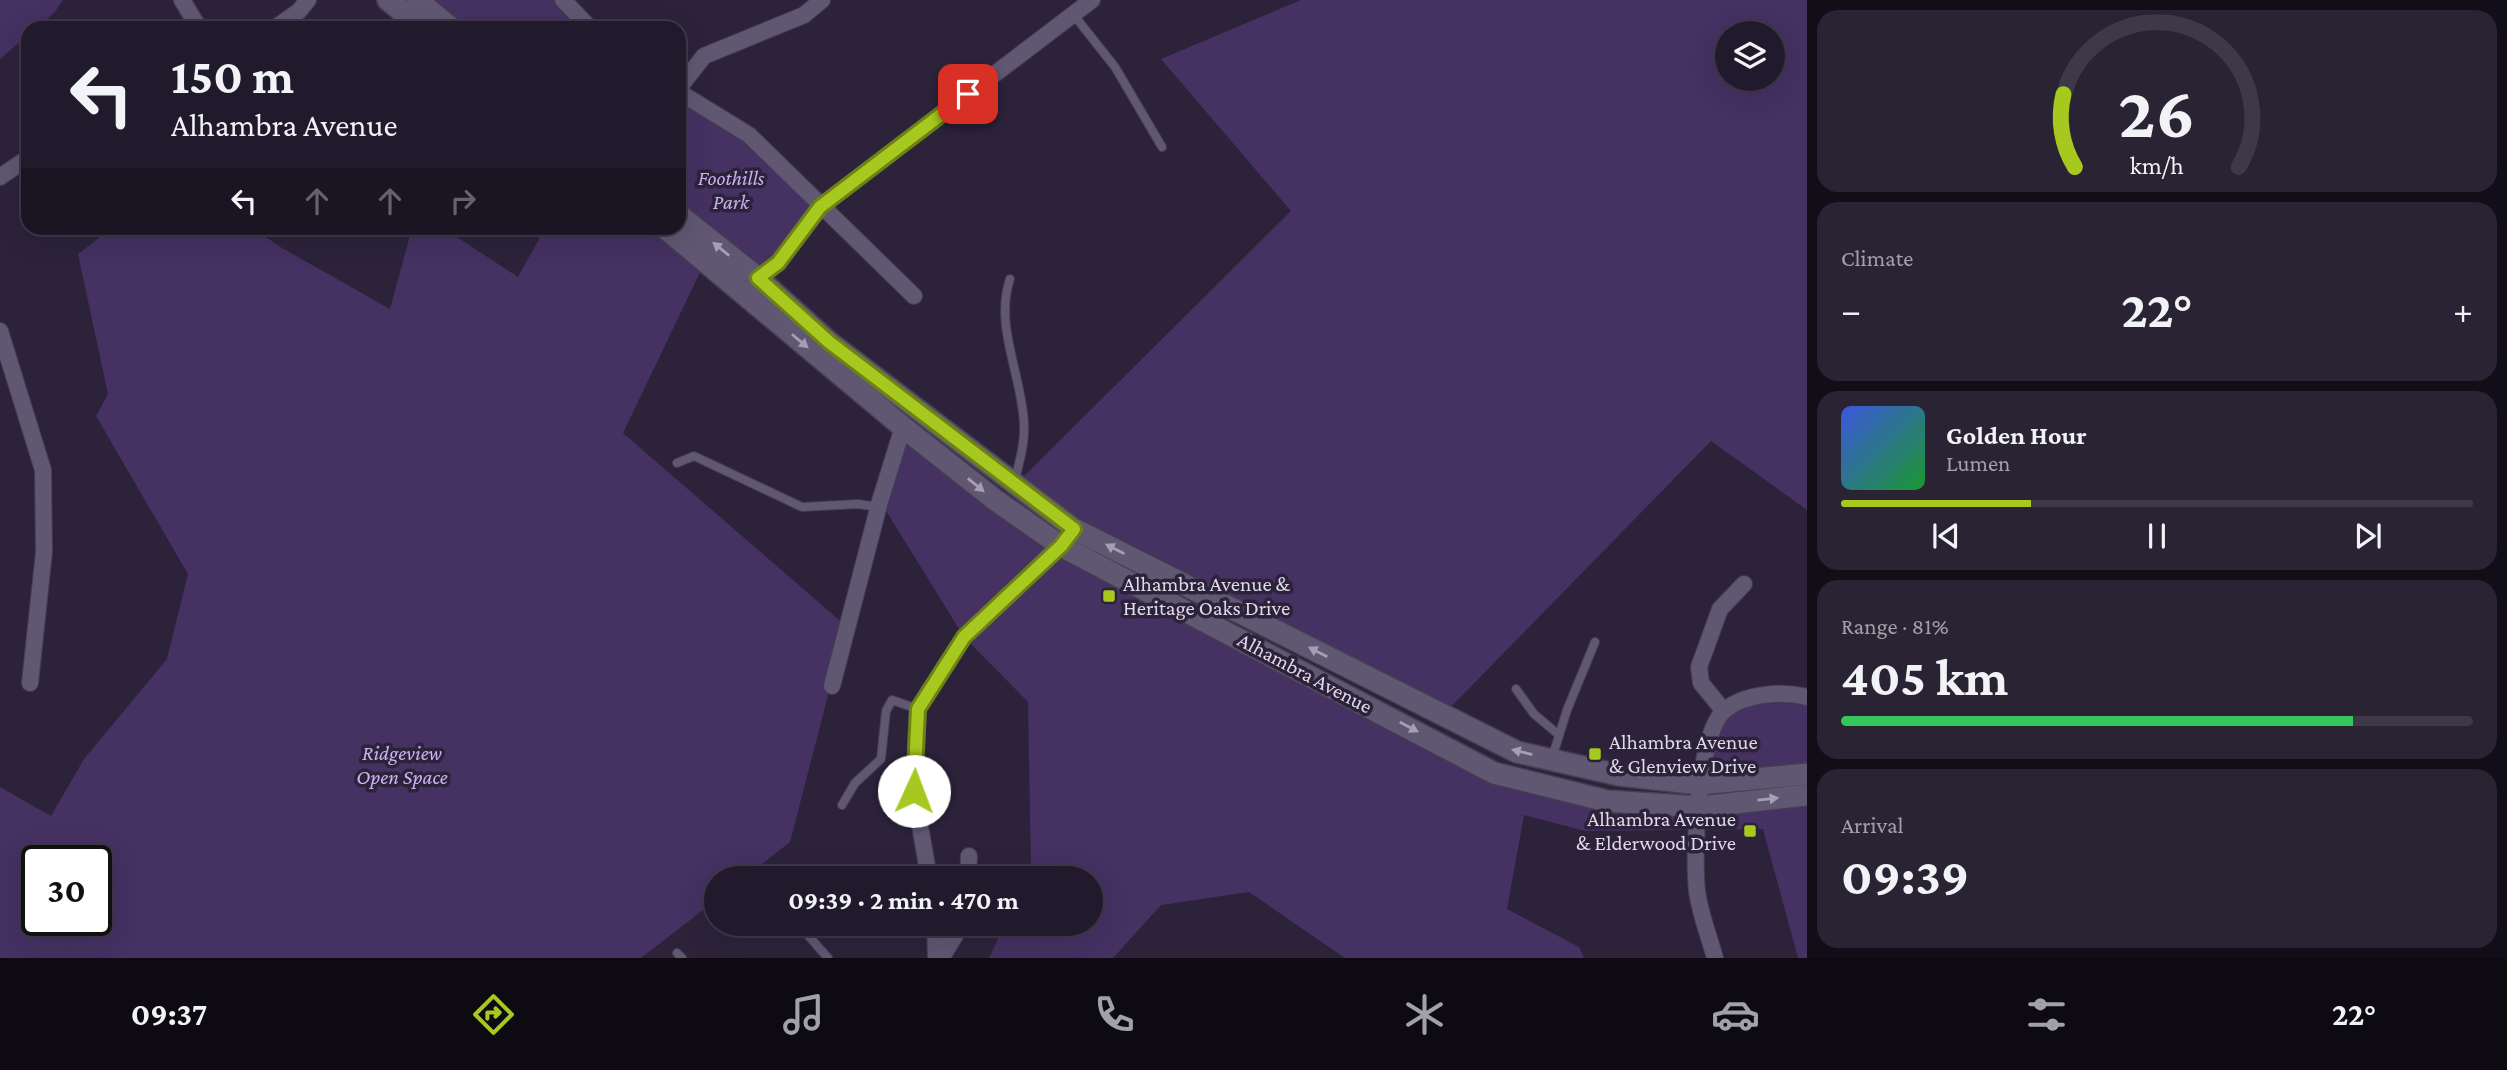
<!DOCTYPE html>
<html lang="en">
<head>
<meta charset="utf-8">
<style>
	body { margin:0; font-family:"Crimson Pro",serif; background:#292334; color:#f1f3f6; height:100vh; display:flex; flex-direction:column; font-size:26px; white-space:nowrap }
	* { box-sizing:border-box; margin:0 }
	p { font-size:23px; color:#a2a1a9 }
	.icon { flex:none; width:38px; height:38px; fill:none; stroke:currentColor; stroke-width:2; stroke-linecap:round; stroke-linejoin:round }
	.map { position:relative; flex:1; overflow:hidden }
	.sheet { display:flex; flex-direction:column; gap:10px; padding:10px; background:#120e18; width:700px }
	.sheet>* { flex:none }
	.hud { position:absolute; left:21px; top:21px; width:665px; height:214px; border-radius:21px; box-shadow:0 7px 28px #0002,0 0 0 2px #3e3848; background:#211a2c; color:#f1f3f6; overflow:hidden }
	.buttons { position:absolute; left:1715px; top:21px; display:grid; gap:14px }
	.buttons a { display:grid; place-items:center; width:70px; height:70px; border-radius:50%; background:#211a2c; box-shadow:0 7px 28px #0002,0 0 0 2px #3e3848; font-size:35px }
	.speed { position:absolute; left:21px; top:845px; display:flex; gap:14px; font-size:35px; font-weight:700; text-align:center }
	.speed>* { display:grid; place-content:center; width:91px; height:91px; border-radius:50%; background:#211a2c; box-shadow:0 7px 28px #0002,0 0 0 2px #3e3848; line-height:1 }
	.speed .limit { border:4px solid #111; border-radius:10px; background:#fff; color:#111 }
	.pin { position:absolute; display:grid; place-items:center; width:60px; height:60px; color:#fff; margin:-30px; border-radius:14px; box-shadow:0 4px 10px #0006 }
	.me { position:absolute; width:77px; margin:-38px; rotate:2deg; stroke-linejoin:round; filter:drop-shadow(0 0 5px #0008) }
	.turn { display:flex; align-items:center; gap:24px; height:147px; padding:0 35px; font-size:32px }
	.turn .icon { width:91px; height:91px; stroke-width:2.5 }
	.turn b { display:block; font-size:49px; line-height:60px }
	.lanes { display:flex; align-items:center; height:66px; padding:0 35px; background:#0003; justify-content:center; gap:35px; direction:ltr }
	.lanes .off { opacity:.35 }
	.big { font-size:52px; font-weight:700; line-height:1.1 }
	.sheet .tile { flex:1; display:flex; flex-direction:column; justify-content:center; gap:10px; min-width:0; padding:0 24px; border-radius:21px; background:#292334 }
	.sheet .dial { align-items:center; gap:0 }
	.dial svg { height:182px; overflow:visible; fill:none; stroke:#3e3848; stroke-width:7; stroke-linecap:round; text-anchor:middle }
	.dial text { fill:#f1f3f6; stroke:none }
	.song { display:flex; align-items:center; gap:21px }
	.cover { width:84px; height:84px; border-radius:10px; background:linear-gradient(135deg,hsl(230 70% 55%),hsl(130 70% 35%)) }
	.played { height:7px; border-radius:4px; background:linear-gradient(90deg,#a7c81f 30%,#3e3848 30%) }
	.keys { display:flex; justify-content:space-around; direction:ltr }
	.heat { display:flex; justify-content:space-between; align-items:center; font-size:38px; direction:ltr }
	.charge { height:10px; border-radius:5px; background:linear-gradient(90deg,#34c759 81%,#3e3848 0) }
	.trip { position:absolute; left:704px; top:866px; width:399px; height:70px; border-radius:35px; background:#211a2c; box-shadow:0 7px 28px #0002,0 0 0 2px #3e3848; font-weight:700; line-height:70px; text-align:center }
	.tabs { display:flex; height:112px; justify-content:space-around; align-items:center; background:#0d0a12; color:#a2a1a9 }
	.tabs .icon { width:49px; height:49px }
	.tabs .on { color:#a7c81f }
	.tabs b { font-size:32px; color:#f1f3f6 }
	main { display:flex; flex:1; min-height:0 }
	.map>svg:first-child { display:block }
</style>
</head>
<body>
<main>
<div class="map">
<svg width="1807" height="958" viewBox="0 0 1807 958">
	<rect width="100%" height="100%" fill="#2c233b"/>
	<!-- green -->
	<g fill="#453162" fill-rule="evenodd">
		<polygon points="0,0 63,0 54,13 36,28 28,28 28,35 0,59"/>
		<polygon points="417,0 563,0 590,28 451,28"/>
		<path d="M1301,0H1807V510L1711,441L1443,715L1014,486L1291,211L1161,59ZM1727,33H1773V79H1727Z"/>
		<polygon points="679,92 749,135 820,207 758,278 679,215"/>
		<path d="M112,228H253L282,248L390,309L412,228H443L518,277L545,228H665L705,262L623,433L846,626L790,842L744,878H716V900L641,958H0V787L51,816L84,759L167,659L188,574L96,416L108,394L78,254ZM37,861H96V920H37Z"/>
		<polygon points="903,427 994,499 1494,773 1607,801 1807,795 1807,958 1798,958 1763,829 1585,831 1524,815 1507,909 1579,947 1584,958 1345,958 1249,892 1161,905 1113,958 989,958 1005,924 1090,924 1090,878 1026,878 1031,868 1028,702 964,637 880,501"/>
		<polygon points="1807,697 1807,774 1700,784 1723,710 1748,699"/>
	</g>
	<g fill="none" stroke-linecap="round" stroke-linejoin="round">
		<!-- lane casing -->
		<g stroke="#453d51" stroke-width="10">
			<g id="lane">
				<polyline points="1073,14 1115,67 1162,147"/>
				<path d="M1010,279C994,326 1022,375 1024,424C1025,443 1019,464 1014,483"/>
				<polyline points="677,463 694,456 802,507 858,504 878,507"/>
				<polyline points="1516,689 1534,714 1559,735"/>
				<polyline points="1552,758 1567,710 1595,642"/>
				<polyline points="842,805 855,783 881,759 886,711 892,700 918,709"/>
				<polyline points="798,924 828,958"/>
				<polyline points="677,953 682,958"/>
			</g>
		</g>
		<!-- street casing -->
		<g stroke="#453d51" stroke-width="18">
			<g id="street">
				<polyline points="182,0 199,28"/>
				<polyline points="563,0 590,28"/>
				<polyline points="275,28 299,11 308,0"/>
				<polyline points="679,88 704,56 804,15 822,0"/>
				<polyline points="679,92 749,135 914,296"/>
				<polyline points="0,177 28,158"/>
				<polyline points="753,286 758,278 778,263 820,207 1092,0"/>
				<polyline points="0,331 43,470 44,552 30,683"/>
				<polyline points="832,686 880,501 903,427"/>
				<polyline points="1723,710 1701,683 1699,667 1720,609 1744,584"/>
				<polyline points="929,878 914,791 918,709 964,637 1066,539"/>
				<polyline points="968,878 969,856"/>
				<polyline points="935,924 936,958"/>
				<polyline points="937,958 942,957 962,924"/>
				<path d="M1715,958C1709,936 1700,914 1697,891C1693,856 1697,732 1725,710C1745,693 1783,691 1807,697"/>
			</g>
		</g>
		<!-- secondary casing -->
		<g stroke="#453d51" stroke-width="24">
			<g id="secondary">
				<polyline points="388,0 422,28"/>
				<polyline points="417,0 451,28"/>
				<polyline points="679,215 758,278 829,342 1074,529 1517,752 1619,775 1700,784 1807,774"/>
				<polyline points="665,228 903,427 994,499 1061,546 1494,773 1607,801 1700,807 1807,795"/>
			</g>
		</g>
		<!-- lane -->
		<use href="#lane" stroke="#605772" stroke-width="8"/>
		<!-- street -->
		<use href="#street" stroke="#605772" stroke-width="16"/>
		<!-- secondary -->
		<use href="#secondary" stroke="#605772" stroke-width="21"/>
	</g>
	<!-- one-way arrows -->
	<defs><path id="oneway-solid" d="M-6-.8H1V-3.2L6.5 0L1 3.2V.8H-6Z" transform="scale(1.75)"/></defs>
	<g fill="#a69fb3">
		<use href="#oneway-solid" transform="translate(721 249) rotate(-141)"/>
		<use href="#oneway-solid" transform="translate(800 341) rotate(40)"/>
		<use href="#oneway-solid" transform="translate(976 485) rotate(39)"/>
		<use href="#oneway-solid" transform="translate(1115 549) rotate(-153)"/>
		<use href="#oneway-solid" transform="translate(1318 652) rotate(-153)"/>
		<use href="#oneway-solid" transform="translate(1409 727) rotate(28)"/>
		<use href="#oneway-solid" transform="translate(1522 752) rotate(-166)"/>
		<use href="#oneway-solid" transform="translate(1768 799) rotate(-6)"/>
	</g>
	<g fill="none" stroke-linecap="round" stroke-linejoin="round">
		<!-- route casing -->
		<g stroke="#6d8214" stroke-width="18">
			<polyline id="route" points="914,791 918,709 964,637 1061,546 1074,529 829,342 758,278 778,263 820,207 968,94"/>
		</g>
		<!-- route -->
		<use href="#route" stroke="#a7c81f" stroke-width="12"/>
	</g>
	<!-- markers -->
	<g fill="#a7c81f" stroke="#2c233b" stroke-width="2.5">
		<rect x="1102" y="589" width="14" height="14" rx="3.5"/>
		<rect x="1588" y="747" width="14" height="14" rx="3.5"/>
		<rect x="1743" y="824" width="14" height="14" rx="3.5"/>
	</g>
	<g text-anchor="middle" stroke-width="7" stroke-linejoin="round" paint-order="stroke">
		<!-- park labels -->
		<g font-size="21" font-style="italic" fill="#c9b2f1" stroke="#2c233b">
			<text x="731" y="185">Foothills<tspan x="731" dy="24">Park</tspan></text>
			<text x="402" y="760">Ridgeview<tspan x="402" dy="24">Open Space</tspan></text>
		</g>
		<!-- poi labels -->
		<g font-size="21" fill="#dfdae9" stroke="#2c233b" text-anchor="start">
			<text x="1123" y="591">Alhambra Avenue &amp;<tspan x="1123" dy="24">Heritage Oaks Drive</tspan></text>
			<text x="1609" y="749">Alhambra Avenue<tspan x="1609" dy="24">&amp; Glenview Drive</tspan></text>
			<text x="1736" y="826" text-anchor="end">Alhambra Avenue<tspan x="1736" dy="24">&amp; Elderwood Drive</tspan></text>
		</g>
		<!-- street labels -->
		<g font-size="21" fill="#dfdae9" stroke="#2c233b">
			<text transform="translate(1305 673) rotate(28)" y="7">Alhambra Avenue</text>
		</g>
	</g>
</svg>
<div class="buttons">
<a><svg class="icon" aria-label="layers" viewBox="0 0 24 24"><path d="M12 4l9 5-9 5-9-5zM3 14l9 5 9-5"/></svg></a>
</div>
<div class="speed"><div class="limit">30</div></div>
<div class="pin" style="left:968px;top:94px;background:#d93025"><svg class="icon" aria-label="arrive" viewBox="0 0 24 24"><path d="M6 21V4h12l-3 4 3 4H6"/></svg></div>
<svg class="me" style="left:914px;top:791px" viewBox="-20 -20 40 40"><circle r="19" fill="#fff"/><path d="M0-13L10 11 0 6-10 11z" fill="#a7c81f"/></svg>
<div class="trip">09:39 · 2 min · 470 m</div>
<div class="hud">
<div class="turn"><svg class="icon" aria-label="left" viewBox="0 0 24 24"><path d="M17 20v-9H6M10 6l-5 5 5 5"/></svg><div><b>150 m</b>Alhambra Avenue</div></div>
<div class="lanes"><svg class="icon" aria-label="left" viewBox="0 0 24 24"><path d="M17 20v-9H6M10 6l-5 5 5 5"/></svg><svg class="icon off" aria-label="ahead" viewBox="0 0 24 24"><path d="M12 20V5M6 11l6-6 6 6"/></svg><svg class="icon off" aria-label="ahead" viewBox="0 0 24 24"><path d="M12 20V5M6 11l6-6 6 6"/></svg><svg class="icon off" aria-label="right" viewBox="0 0 24 24"><path d="M7 20v-9h11M14 6l5 5-5 5"/></svg></div>
</div>
</div>
<section class="sheet">
<div class="tile dial"><svg viewBox="0 0 100 80">
<path d="M14 69A42 42 0 1 1 86 69"/>
<path d="M14 69A42 42 0 0 1 9 37" stroke="#a7c81f"/>
<text x="50" y="56" font-size="32" font-weight="700">26</text>
<text x="50" y="72" font-size="11">km/h</text>
</svg></div>
<div class="tile"><p>Climate</p>
<div class="heat"><a>−</a><b class="big">22°</b><a>+</a></div>
</div>
<div class="tile">
<div class="song"><i class="cover"></i><div><b>Golden Hour</b><p>Lumen</p></div></div>
<div class="played"></div>
<div class="keys"><svg class="icon" aria-label="previous" viewBox="0 0 24 24"><path d="M18 5L8 12l10 7zM5 5v14"/></svg><svg class="icon" aria-label="pause" viewBox="0 0 24 24"><path d="M8 5v14M16 5v14"/></svg><svg class="icon" aria-label="next" viewBox="0 0 24 24"><path d="M6 5l10 7-10 7zM19 5v14"/></svg></div>
</div>
<div class="tile"><p>Range · 81%</p><b class="big">405 km</b><div class="charge"></div></div>
<div class="tile"><p>Arrival</p><b class="big">09:39</b></div>
</section>
</main>
<nav class="tabs">
<b>09:37</b>
<svg class="icon on" aria-label="directions" viewBox="0 0 24 24"><path d="M12 3l9 9-9 9-9-9zM9 14v-3h6M13 9l2 2-2 2"/></svg>
<svg class="icon" aria-label="music" viewBox="0 0 24 24"><path d="M9 18V5l10-2v13"/><circle cx="6" cy="18" r="3"/><circle cx="16" cy="16" r="3"/></svg>
<svg class="icon" aria-label="phone" viewBox="0 0 24 24"><path d="M5 4h4l2 5-3 2q2 4 5 5l2-3 5 2v4C11 20 4 13 5 4z"/></svg>
<svg class="icon" aria-label="climate" viewBox="0 0 24 24"><path d="M12 3v18M4 7l16 10M4 17L20 7"/></svg>
<svg class="icon" aria-label="car" viewBox="0 0 24 24"><path d="M5 17H2v-5l4-1 3-4h7l3 4 3 1v5h-3M9 17h6M6 11h13"/><circle cx="7" cy="17" r="2"/><circle cx="17" cy="17" r="2"/></svg>
<svg class="icon" aria-label="filters" viewBox="0 0 24 24"><path d="M4 7h16M4 17h16"/><circle cx="9" cy="7" r="2"/><circle cx="15" cy="17" r="2"/></svg>
<b>22°</b>
</nav>
</body>
</html>
